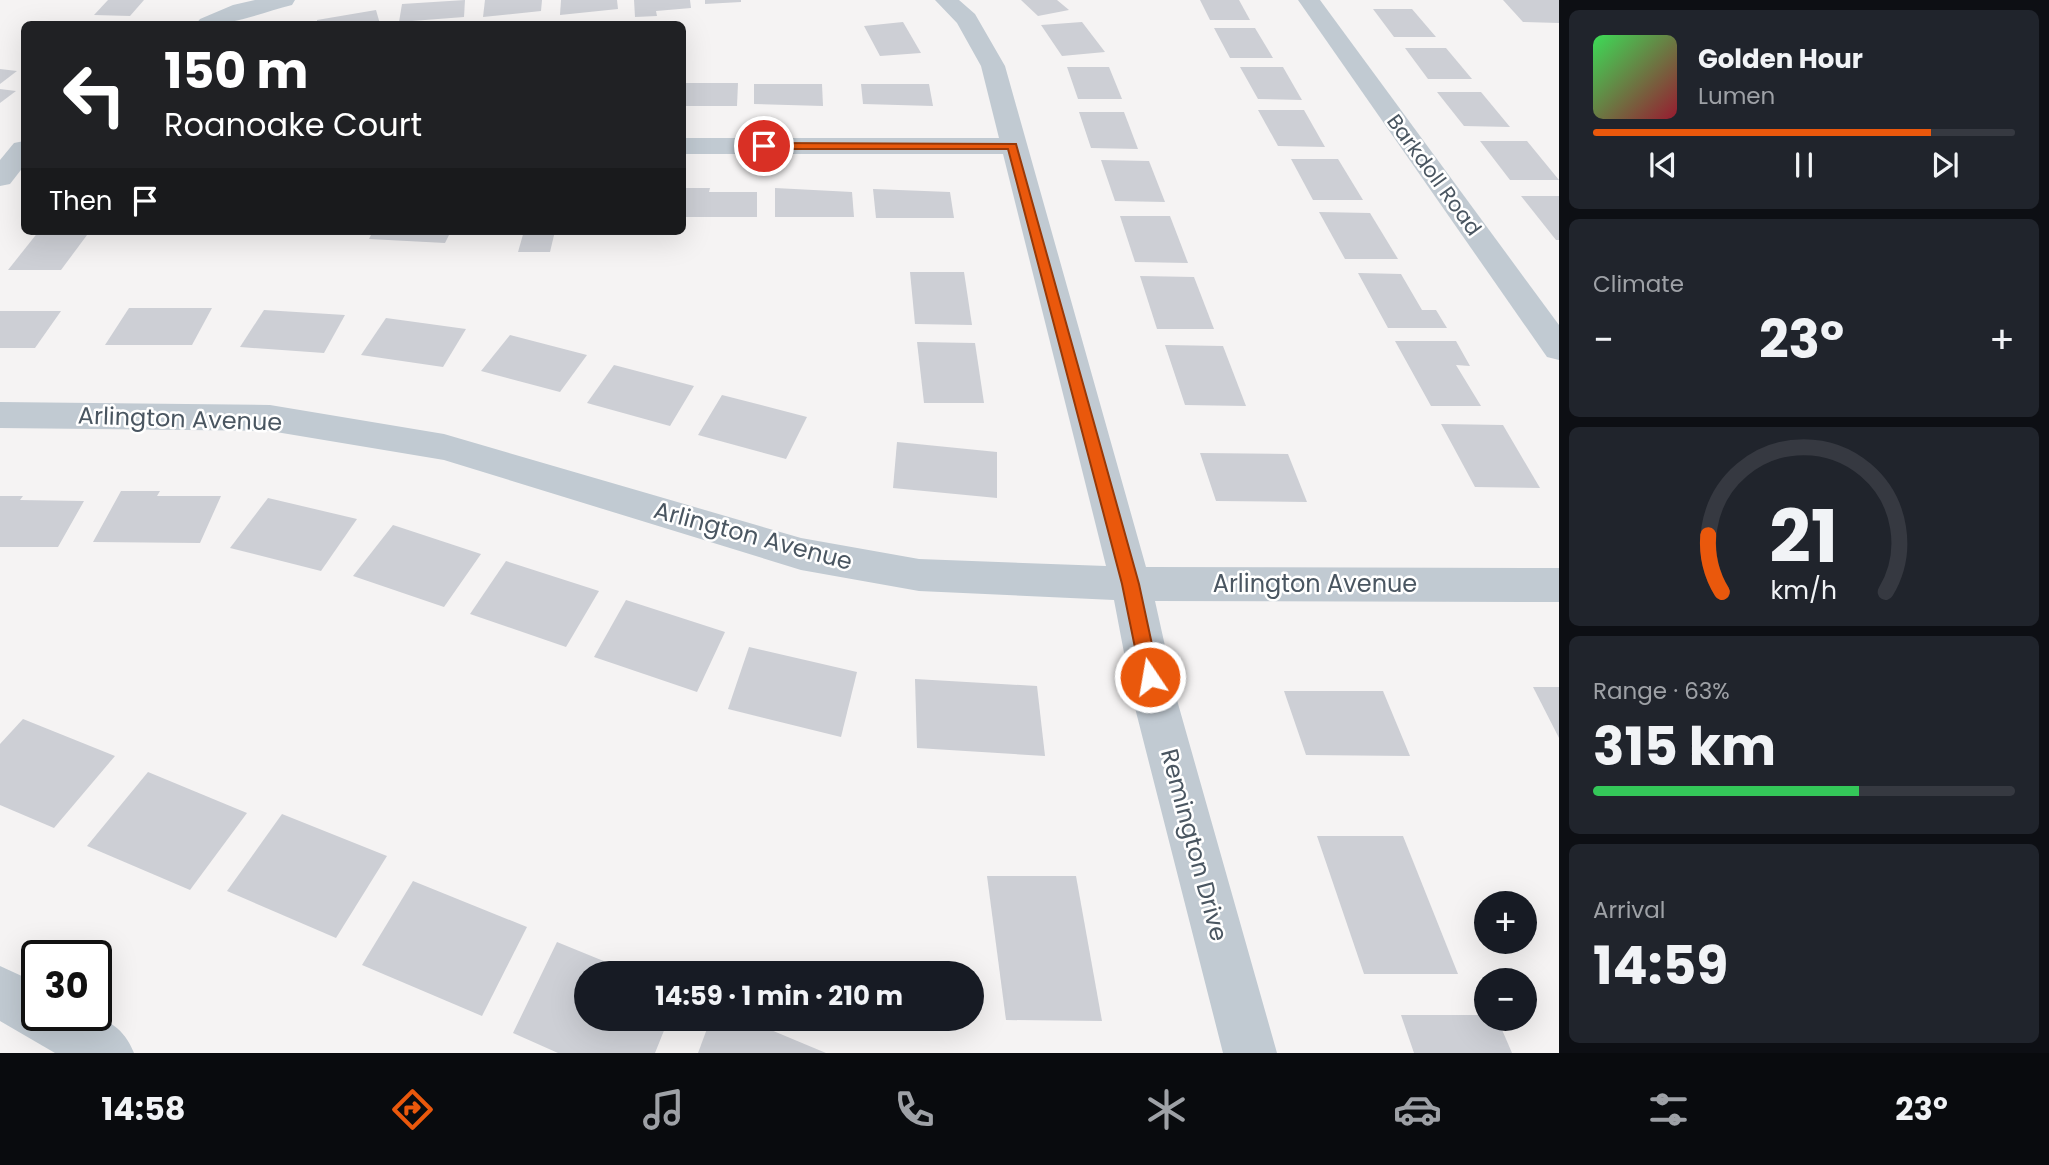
<!DOCTYPE html>
<html lang="en">
<head>
<meta charset="utf-8">
<style>
	body { margin:0; font-family:Poppins,sans-serif; background:#20242c; color:#f1f3f6; height:100vh; display:flex; flex-direction:column; font-size:26px; white-space:nowrap }
	* { box-sizing:border-box; margin:0 }
	p { font-size:23px; color:#9ea1a6 }
	.icon { flex:none; width:38px; height:38px; fill:none; stroke:currentColor; stroke-width:2; stroke-linecap:round; stroke-linejoin:round }
	.map { position:relative; flex:1; overflow:hidden }
	.drawer { display:flex; flex-direction:column; gap:10px; padding:10px; background:#0d0f14; width:490px }
	.drawer>* { flex:none }
	.hud { position:absolute; left:21px; top:21px; width:665px; height:214px; border-radius:10px; box-shadow:0 7px 28px #0002; background:#202124; color:#fff; overflow:hidden }
	.buttons { position:absolute; left:1474px; top:891px; display:grid; gap:14px }
	.buttons a { display:grid; place-items:center; width:63px; height:63px; border-radius:50%; background:#171b24; box-shadow:0 7px 28px #0002; font-size:35px }
	.speed { position:absolute; left:21px; top:940px; display:flex; gap:14px; font-size:35px; font-weight:700; text-align:center }
	.speed>* { display:grid; place-content:center; width:91px; height:91px; border-radius:50%; background:#171b24; box-shadow:0 7px 28px #0002; line-height:1 }
	.speed .limit { border:4px solid #111; border-radius:10px; background:#fff; color:#111 }
	.pin { position:absolute; display:grid; place-items:center; width:60px; height:60px; color:#fff; margin:-30px; border:4px solid #fff; border-radius:50%; box-shadow:0 2px 7px #0007 }
	.me { position:absolute; width:77px; margin:-38px; rotate:348deg; stroke-linejoin:round; filter:drop-shadow(0 0 5px #0008) }
	.turn { display:flex; align-items:center; gap:24px; height:147px; padding:0 28px; font-size:32px }
	.turn .icon { width:91px; height:91px; stroke-width:2.5 }
	.turn b { display:block; font-size:49px; line-height:60px }
	.then { display:flex; align-items:center; height:66px; padding:0 28px; background:#0003; gap:14px; font-size:26px }
	.big { font-size:52px; font-weight:700; line-height:1.1 }
	.drawer .widget { flex:1; display:flex; flex-direction:column; justify-content:center; gap:10px; min-width:0; padding:0 24px; border-radius:10px; background:#20242c }
	.drawer .dial { align-items:center; gap:0 }
	.dial svg { height:182px; overflow:visible; fill:none; stroke:#363941; stroke-width:7; stroke-linecap:round; text-anchor:middle }
	.dial text { fill:#f1f3f6; stroke:none }
	.song { display:flex; align-items:center; gap:21px }
	.cover { width:84px; height:84px; border-radius:10px; background:linear-gradient(135deg,hsl(130 70% 55%),hsl(350 70% 35%)) }
	.played { height:7px; border-radius:4px; background:linear-gradient(90deg,#ea580c 80%,#363941 80%) }
	.keys { display:flex; justify-content:space-around; direction:ltr }
	.heat { display:flex; justify-content:space-between; align-items:center; font-size:38px; direction:ltr }
	.charge { height:10px; border-radius:5px; background:linear-gradient(90deg,#34c759 63%,#363941 0) }
	.trip { position:absolute; left:574px; top:961px; width:410px; height:70px; border-radius:35px; background:#171b24; box-shadow:0 7px 28px #0002; font-weight:700; line-height:70px; text-align:center }
	.tabs { display:flex; height:112px; justify-content:space-around; align-items:center; background:#090b0e; color:#9ea1a6 }
	.tabs .icon { width:49px; height:49px }
	.tabs .current { color:#ea580c }
	.tabs b { font-size:32px; color:#f1f3f6 }
	main { display:flex; flex:1; min-height:0 }
	.map>svg:first-child { display:block }
</style>
</head>
<body>
<main>
<div class="map">
<svg width="1559" height="1053" viewBox="0 0 1559 1053">
	<rect width="100%" height="100%" fill="#f5f3f3"/>
	<!-- building -->
	<g fill="#cdcfd5">
		<polygon points="108,0 144,0 130,16 94,15"/>
		<polygon points="465,0 464,17 399,22 402,4"/>
		<polygon points="485,0 542,0 541,11 483,17"/>
		<polygon points="561,0 617,0 618,9 560,15"/>
		<polygon points="634,0 690,0 691,8 656,11 657,16 635,17"/>
		<polygon points="705,0 741,0 741,2 705,4"/>
		<polygon points="1021,0 1057,0 1069,10 1038,16"/>
		<polygon points="1200,0 1239,0 1250,20 1210,20"/>
		<polygon points="1503,0 1559,0 1559,23 1523,22"/>
		<polygon points="1373,9 1412,9 1436,37 1394,37"/>
		<polygon points="376,10 380,24 317,24 317,20"/>
		<polygon points="903,22 921,53 880,56 864,26"/>
		<polygon points="1082,22 1105,52 1062,56 1041,25"/>
		<polygon points="1214,28 1255,28 1273,58 1230,58"/>
		<polygon points="1405,48 1446,48 1472,79 1428,79"/>
		<polygon points="1067,67 1109,67 1122,99 1078,99"/>
		<polygon points="1240,67 1283,67 1302,100 1258,99"/>
		<polygon points="0,69 17,71 0,84"/>
		<polygon points="682,83 738,83 737,106 682,106"/>
		<polygon points="754,84 822,84 823,106 754,104"/>
		<polygon points="861,84 929,84 933,106 863,104"/>
		<polygon points="0,89 16,91 0,103"/>
		<polygon points="1437,92 1481,92 1510,127 1464,126"/>
		<polygon points="1258,110 1304,110 1325,147 1278,146"/>
		<polygon points="1079,112 1124,112 1138,149 1091,148"/>
		<polygon points="1480,141 1527,141 1559,180 1510,180"/>
		<polygon points="1291,159 1338,159 1363,200 1313,200"/>
		<polygon points="1101,160 1149,161 1165,202 1115,201"/>
		<polygon points="682,188 710,188 709,192 757,192 757,217 682,217"/>
		<polygon points="775,188 852,192 854,217 775,217"/>
		<polygon points="873,189 950,192 954,218 876,218"/>
		<polygon points="1521,196 1559,196 1559,240 1556,240"/>
		<polygon points="1319,212 1370,213 1398,259 1345,259"/>
		<polygon points="1120,216 1170,216 1188,263 1135,262"/>
		<polygon points="39,231 90,231 61,270 8,270"/>
		<polygon points="373,231 451,231 445,243 369,239"/>
		<polygon points="524,231 555,231 550,252 518,252"/>
		<polygon points="910,272 964,272 972,325 915,324"/>
		<polygon points="1358,273 1401,274 1422,310 1436,310 1447,328 1388,328"/>
		<polygon points="1140,276 1194,277 1214,329 1157,329"/>
		<polygon points="129,308 212,308 192,345 105,345"/>
		<polygon points="264,310 345,315 324,353 240,347"/>
		<polygon points="0,311 61,311 35,348 0,348"/>
		<polygon points="386,318 466,329 443,367 361,355"/>
		<polygon points="510,335 587,355 560,392 481,371"/>
		<polygon points="1395,341 1456,341 1470,366 1456,365 1481,406 1431,406"/>
		<polygon points="917,342 975,343 984,403 924,403"/>
		<polygon points="1165,345 1223,346 1246,406 1185,405"/>
		<polygon points="614,365 694,386 670,426 587,403"/>
		<polygon points="722,395 807,417 786,459 698,435"/>
		<polygon points="1441,424 1503,425 1540,488 1475,487"/>
		<polygon points="897,442 997,452 997,498 893,488"/>
		<polygon points="1200,453 1288,454 1307,502 1216,501"/>
		<polygon points="121,491 160,491 157,496 221,496 200,543 93,542"/>
		<polygon points="0,496 23,496 20,500 84,501 58,547 0,547"/>
		<polygon points="268,498 357,519 321,571 230,548"/>
		<polygon points="393,525 481,554 444,607 353,576"/>
		<polygon points="506,561 599,591 566,647 470,614"/>
		<polygon points="626,600 725,632 697,692 594,657"/>
		<polygon points="749,647 857,672 841,737 728,709"/>
		<polygon points="915,679 1037,686 1045,756 917,748"/>
		<polygon points="1533,687 1559,687 1559,738"/>
		<polygon points="1284,691 1383,691 1410,756 1306,755"/>
		<polygon points="23,719 115,756 54,828 0,805 0,744"/>
		<polygon points="148,772 247,813 190,890 87,846"/>
		<polygon points="282,814 387,856 336,938 227,891"/>
		<polygon points="1317,836 1403,836 1458,974 1364,974"/>
		<polygon points="987,876 1076,876 1102,1021 1006,1020"/>
		<polygon points="413,881 527,927 482,1016 362,965"/>
		<polygon points="557,942 633,973 586,973 586,1018 669,1018 655,1053 558,1053 513,1033"/>
		<polygon points="1401,1015 1486,1015 1486,1018 1497,1018 1512,1053 1414,1053"/>
		<polygon points="711,1018 742,1018 826,1053 698,1053"/>
	</g>
	<g fill="none" stroke-linecap="round" stroke-linejoin="round">
		<!-- street -->
		<g fill="#c1cad2" fill-rule="evenodd">
			<path d="M255,0H295L292,5C260,13 229,27 196,24L200,19L233,5Z"/>
			<polygon points="935,0 959,0 975,14 1005,66 1146,567 1559,568 1559,602 1155,601 1177,700 1277,1053 1223,1053 1133,700 1114,600 919,591 801,570 444,460 270,431 0,428 0,402 270,405 444,434 801,538 919,559 1106,566 1003,154 682,154 682,138 999,138 981,66 957,23"/>
			<polygon points="1298,0 1320,0 1559,325 1559,360 1547,357"/>
			<polygon points="24,141 24,166 10,184 0,186 0,160 14,143"/>
			<path d="M0,966L37,983V1015C78,1015 116,1008 134,1053H55L0,1021Z"/>
		</g>
	</g>
	<!-- route -->
	<polygon fill="#ea580c" stroke="#983908" stroke-width="2" points="760,143 1016,144 1139,584 1159,677 1157,683 1150,685 1144,683 1141,677 1122,584 1008,149 764,149 759,146"/>
	<g text-anchor="middle" stroke-width="5" stroke-linejoin="round" paint-order="stroke">
		<!-- far-street labels -->
		<g font-size="21" fill="#4a5661" stroke="#fff">
			<text transform="translate(1434 175) rotate(54)" y="7">Barkdoll Road</text>
		</g>
		<!-- street labels -->
		<g font-size="24" fill="#4a5661" stroke="#fff">
			<text transform="translate(180 419) rotate(2)" y="8">Arlington Avenue</text>
			<text transform="translate(753 536) rotate(15)" y="8">Arlington Avenue</text>
			<text x="1315" y="592">Arlington Avenue</text>
			<text transform="translate(1194 845) rotate(75)" y="8">Remington Drive</text>
		</g>
	</g>
</svg>
<div class="buttons">
<a>+</a>
<a>−</a>
</div>
<div class="speed"><div class="limit">30</div></div>
<div class="pin" style="left:764px;top:146px;background:#d93025"><svg class="icon" aria-label="arrive" viewBox="0 0 24 24"><path d="M6 21V4h12l-3 4 3 4H6"/></svg></div>
<svg class="me" style="left:1150px;top:677px" viewBox="-20 -20 40 40"><circle r="17" fill="#ea580c" stroke="#fff" stroke-width="3"/><path d="M0-11L8 9 0 5-8 9z" fill="#fff"/></svg>
<div class="trip">14:59 · 1 min · 210 m</div>
<div class="hud">
<div class="turn"><svg class="icon" aria-label="left" viewBox="0 0 24 24"><path d="M17 20v-9H6M10 6l-5 5 5 5"/></svg><div><b>150 m</b>Roanoake Court</div></div>
<div class="then">Then<svg class="icon" aria-label="arrive" viewBox="0 0 24 24"><path d="M6 21V4h12l-3 4 3 4H6"/></svg></div>
</div>
</div>
<section class="drawer">
<div class="widget">
<div class="song"><i class="cover"></i><div><b>Golden Hour</b><p>Lumen</p></div></div>
<div class="played"></div>
<div class="keys"><svg class="icon" aria-label="previous" viewBox="0 0 24 24"><path d="M18 5L8 12l10 7zM5 5v14"/></svg><svg class="icon" aria-label="pause" viewBox="0 0 24 24"><path d="M8 5v14M16 5v14"/></svg><svg class="icon" aria-label="next" viewBox="0 0 24 24"><path d="M6 5l10 7-10 7zM19 5v14"/></svg></div>
</div>
<div class="widget"><p>Climate</p>
<div class="heat"><a>−</a><b class="big">23°</b><a>+</a></div>
</div>
<div class="widget dial"><svg viewBox="0 0 100 80">
<path d="M14 69A42 42 0 1 1 86 69"/>
<path d="M14 69A42 42 0 0 1 8 44" stroke="#ea580c"/>
<text x="50" y="56" font-size="32" font-weight="700">21</text>
<text x="50" y="72" font-size="11">km/h</text>
</svg></div>
<div class="widget"><p>Range · 63%</p><b class="big">315 km</b><div class="charge"></div></div>
<div class="widget"><p>Arrival</p><b class="big">14:59</b></div>
</section>
</main>
<nav class="tabs">
<b>14:58</b>
<svg class="icon current" aria-label="directions" viewBox="0 0 24 24"><path d="M12 3l9 9-9 9-9-9zM9 14v-3h6M13 9l2 2-2 2"/></svg>
<svg class="icon" aria-label="music" viewBox="0 0 24 24"><path d="M9 18V5l10-2v13"/><circle cx="6" cy="18" r="3"/><circle cx="16" cy="16" r="3"/></svg>
<svg class="icon" aria-label="phone" viewBox="0 0 24 24"><path d="M5 4h4l2 5-3 2q2 4 5 5l2-3 5 2v4C11 20 4 13 5 4z"/></svg>
<svg class="icon" aria-label="climate" viewBox="0 0 24 24"><path d="M12 3v18M4 7l16 10M4 17L20 7"/></svg>
<svg class="icon" aria-label="car" viewBox="0 0 24 24"><path d="M5 17H2v-5l4-1 3-4h7l3 4 3 1v5h-3M9 17h6M6 11h13"/><circle cx="7" cy="17" r="2"/><circle cx="17" cy="17" r="2"/></svg>
<svg class="icon" aria-label="filters" viewBox="0 0 24 24"><path d="M4 7h16M4 17h16"/><circle cx="9" cy="7" r="2"/><circle cx="15" cy="17" r="2"/></svg>
<b>23°</b>
</nav>
</body>
</html>
